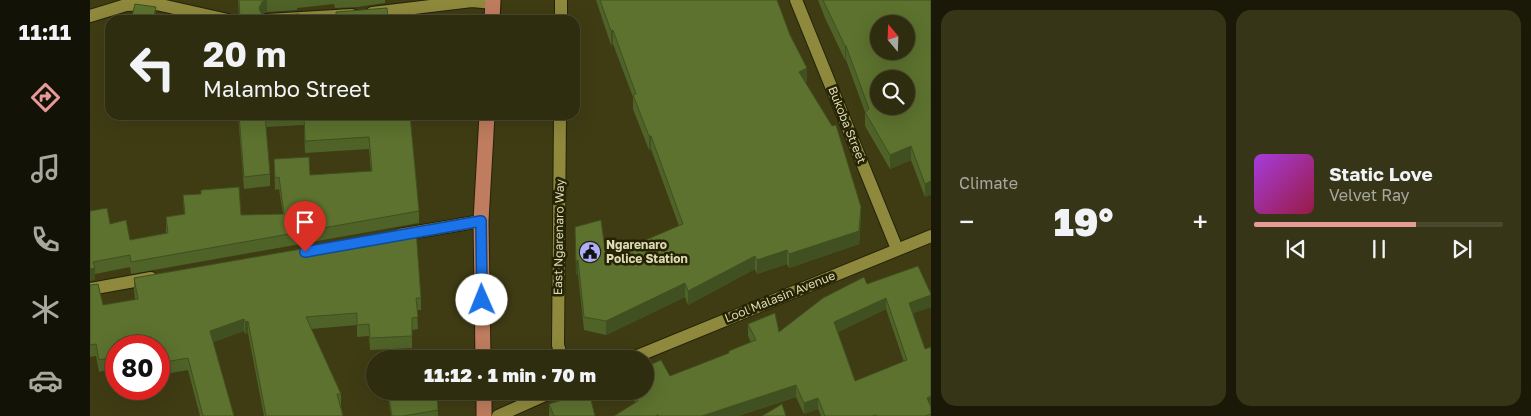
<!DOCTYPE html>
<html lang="en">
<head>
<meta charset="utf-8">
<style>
	body { margin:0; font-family:"Golos Text",sans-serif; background:#373518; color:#f1f3f6; height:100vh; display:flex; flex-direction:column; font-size:19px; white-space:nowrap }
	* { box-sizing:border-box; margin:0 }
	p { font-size:16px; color:#a7a89e }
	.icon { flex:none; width:28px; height:28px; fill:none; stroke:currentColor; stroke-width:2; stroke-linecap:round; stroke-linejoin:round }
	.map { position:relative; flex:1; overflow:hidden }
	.sheet { display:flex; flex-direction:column; gap:10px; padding:10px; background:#1a1908; width:600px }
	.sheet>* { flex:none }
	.top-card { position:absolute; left:15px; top:15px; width:475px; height:105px; border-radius:15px; box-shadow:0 5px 20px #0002,0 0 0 1px #4a492f; background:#2f2d0f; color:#f1f3f6; overflow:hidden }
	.needle { width:32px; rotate:341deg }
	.tools { position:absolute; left:780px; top:15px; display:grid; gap:10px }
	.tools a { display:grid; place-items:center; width:45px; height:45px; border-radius:50%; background:#2f2d0f; box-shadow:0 5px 20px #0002,0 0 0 1px #4a492f; font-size:25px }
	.speed { position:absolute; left:15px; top:335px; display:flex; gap:10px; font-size:25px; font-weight:700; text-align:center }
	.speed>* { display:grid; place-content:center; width:65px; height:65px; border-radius:50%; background:#2f2d0f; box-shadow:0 5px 20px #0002,0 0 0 1px #4a492f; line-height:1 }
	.speed .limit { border:8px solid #d22; background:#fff; color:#111 }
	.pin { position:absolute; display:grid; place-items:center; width:42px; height:42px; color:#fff; margin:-51px -21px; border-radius:50% 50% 50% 0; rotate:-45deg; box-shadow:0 0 5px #0007 }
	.pin .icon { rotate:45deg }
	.me { position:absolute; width:55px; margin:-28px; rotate:359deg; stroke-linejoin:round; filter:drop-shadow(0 0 4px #0008) }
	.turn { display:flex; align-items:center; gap:18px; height:105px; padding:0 15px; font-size:22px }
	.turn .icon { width:65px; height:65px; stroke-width:2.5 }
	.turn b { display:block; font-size:35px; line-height:42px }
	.big { font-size:38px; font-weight:800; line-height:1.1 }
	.sheet .widget { flex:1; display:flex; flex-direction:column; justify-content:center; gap:8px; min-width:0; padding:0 18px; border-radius:15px; background:#373518 }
	.song { display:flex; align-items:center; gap:15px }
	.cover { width:60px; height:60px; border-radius:8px; background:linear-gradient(135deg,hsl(280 70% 55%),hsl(340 70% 35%)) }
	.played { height:5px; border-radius:2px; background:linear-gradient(90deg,#e69b98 65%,#4a492f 65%) }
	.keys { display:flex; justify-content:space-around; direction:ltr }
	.heat { display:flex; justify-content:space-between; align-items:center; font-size:28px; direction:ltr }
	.sheet .tiles { flex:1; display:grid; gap:10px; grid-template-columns:repeat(2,1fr) }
	.trip { position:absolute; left:276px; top:350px; width:288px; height:50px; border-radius:25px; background:#2f2d0f; box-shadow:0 5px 20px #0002,0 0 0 1px #4a492f; font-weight:800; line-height:50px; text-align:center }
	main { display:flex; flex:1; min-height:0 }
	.tab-bar { display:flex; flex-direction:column; width:90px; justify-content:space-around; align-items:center; background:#131206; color:#a7a89e }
	.tab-bar .icon { width:35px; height:35px }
	.tab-bar .active { color:#e69b98 }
	.tab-bar b { font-size:22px; color:#f1f3f6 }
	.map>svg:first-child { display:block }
</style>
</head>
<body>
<main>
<nav class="tab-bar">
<b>11:11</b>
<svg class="icon active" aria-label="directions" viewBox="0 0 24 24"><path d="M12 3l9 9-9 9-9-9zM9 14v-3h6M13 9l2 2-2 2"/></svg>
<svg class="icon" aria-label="music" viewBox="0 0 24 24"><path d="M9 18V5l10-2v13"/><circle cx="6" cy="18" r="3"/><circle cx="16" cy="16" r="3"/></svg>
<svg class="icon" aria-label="phone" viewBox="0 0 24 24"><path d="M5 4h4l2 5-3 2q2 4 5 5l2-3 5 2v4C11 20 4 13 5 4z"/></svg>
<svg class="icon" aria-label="climate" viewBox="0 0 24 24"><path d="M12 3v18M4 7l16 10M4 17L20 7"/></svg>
<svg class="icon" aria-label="car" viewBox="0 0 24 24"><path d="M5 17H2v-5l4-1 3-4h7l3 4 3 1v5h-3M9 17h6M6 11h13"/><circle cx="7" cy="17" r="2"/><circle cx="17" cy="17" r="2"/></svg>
</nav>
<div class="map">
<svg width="841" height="416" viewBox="0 0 841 416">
	<rect width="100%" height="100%" fill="#3f3c14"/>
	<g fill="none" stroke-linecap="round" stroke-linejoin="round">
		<!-- minor casing -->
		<g stroke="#25230b" stroke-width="14">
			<g id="minor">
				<polyline points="706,0 807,249"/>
				<polyline points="282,13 382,1 403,3"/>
				<polyline points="0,16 36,5 66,4 138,20"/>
				<polyline points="177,20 262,15"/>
				<polyline points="471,20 471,0"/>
				<polyline points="470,115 468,345 472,359"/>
				<polyline points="309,235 391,221"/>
				<polyline points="0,289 61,278"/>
				<polyline points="540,359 841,236"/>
				<polyline points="408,416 464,391"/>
			</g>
		</g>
		<!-- highway casing -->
		<g stroke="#25230b" stroke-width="17">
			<g id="highway">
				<polyline points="402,20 403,0"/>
				<polyline points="393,359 391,221 397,115"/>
				<polyline points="394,391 394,416"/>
			</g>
		</g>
		<!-- minor -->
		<use href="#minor" stroke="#8f893d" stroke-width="12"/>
		<!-- highway -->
		<use href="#highway" stroke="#bf7c5e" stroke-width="15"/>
	</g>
	<!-- wall -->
	<g fill="#4f6228" fill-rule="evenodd">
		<polygon points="148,0 295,0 295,3 267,7 245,8 244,4 207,8 207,10 177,12 172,14 177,16 149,18"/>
		<polygon points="506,0 687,0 717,82 715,82 771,220 769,244 699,268 697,264 667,274 665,269 598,305 595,297 516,335 494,330 488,274 486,275 485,227 516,257 589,226 561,149 559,150 543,109 543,97 523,44 521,45"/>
		<polygon points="728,0 841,0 835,197 821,160 800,169 775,126 775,112 756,60 755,60 735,18"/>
		<polygon points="148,115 320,115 329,211 329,223 41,274 40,267 5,274 5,280 0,211 20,224 40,240 76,233 76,217 94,214 93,195 151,215 193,214 189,189 185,190 184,159 220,175 281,172 279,149 215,153 214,125 176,127 180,174 180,186 154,189"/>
		<polygon points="44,278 331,298 331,310 327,310 328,329 322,330 322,348 280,350 279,336 267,337 267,325 221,329 251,394 251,406 253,416 174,416 158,333 155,334 154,331 123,342 144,416 110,416 98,370 69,375 69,346 26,346 26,368 9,372 6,356 0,357 0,285 13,305 45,300 44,290"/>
		<path d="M777,284L841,307L823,313L841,416H731L728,409L714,414L706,397L648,416H524L545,403L541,391H555L580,376L639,353V351L661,342L658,336V324L689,332ZM796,309L814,362L765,381L748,332Z"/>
		<polygon points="297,391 347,391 348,416 301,416"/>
		<polygon points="459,404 505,416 459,416"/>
	</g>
	<!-- shaded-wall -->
	<g fill="#405020">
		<polygon points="177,0 177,12 172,14 169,20 169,8 172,2"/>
		<polygon points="66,7 66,20 63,20"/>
		<polygon points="523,30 523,44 521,45 521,31"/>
		<rect x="755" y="46" width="1" height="14"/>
		<polygon points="717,68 717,82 709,86 709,72"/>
		<polygon points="559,136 561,136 561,149 559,150"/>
		<polygon points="821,146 821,160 800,169 800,155"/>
		<polygon points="841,181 841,195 835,197 835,184"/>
		<polygon points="771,207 771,220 769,244 699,268 699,254"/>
		<polygon points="697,250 697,264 667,274 667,260"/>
		<polygon points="665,256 665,269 598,305 598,291"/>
		<polygon points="488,260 488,274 486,275 486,261"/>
		<polygon points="5,268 5,280 0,281 0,269"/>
		<polygon points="595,283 595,297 516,335 516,321"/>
		<polygon points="841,295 841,307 819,315 819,303"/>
		<polygon points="796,298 796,309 744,334 744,322"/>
		<polygon points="154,319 154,331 120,343 120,331"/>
		<polygon points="158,321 158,333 155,334 155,322"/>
		<polygon points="706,385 706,397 648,416 612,416"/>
		<polygon points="841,396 841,408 837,398"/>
		<polygon points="728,398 728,409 714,414 714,403"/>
	</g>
	<!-- building -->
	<g fill="#5c722e" stroke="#405020" fill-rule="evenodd">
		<polygon points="149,0 176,0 172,2 169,8 171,13 177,16 209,14 210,20 135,20 150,18"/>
		<polygon points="510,0 687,0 700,35 717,68 709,72 742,126 746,125 771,207 769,231 699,254 697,250 667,260 665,256 598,291 595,283 516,321 494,317 488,260 486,261 485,227 511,220 516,257 593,224 561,136 559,136 543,95 546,94 523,30 521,31"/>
		<path d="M733,0H841V181L835,184L821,146L800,155L775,112L779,109L756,46H755ZM789,24H816V51H789ZM789,79H816V106H789Z"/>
		<polygon points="45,4 66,7 63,20 41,20"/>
		<polygon points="297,8 298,20 247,20 246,12"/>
		<polygon points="149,115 175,115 180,174 154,177"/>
		<polygon points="214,115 320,115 329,211 41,262 40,255 3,262 5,268 0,269 0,211 17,208 20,224 36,220 40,240 78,233 76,217 95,214 93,195 111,194 111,190 149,187 151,215 194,214 189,177 185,178 184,159 219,157 220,175 282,171 279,137 215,141"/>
		<polygon points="326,229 331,298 326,298 328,317 322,318 322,336 280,338 279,324 267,325 267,313 216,317 251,394 247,394 253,416 176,416 158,321 155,322 154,319 120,331 144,416 113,416 98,358 69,363 69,346 26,346 26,356 9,360 6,344 0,345 0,285 8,284 13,305 48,299 44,278"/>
		<path d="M828,266L841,294V295L819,303L835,349L841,347V396L837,398L841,407V414L835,416H787L786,415L782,416H735L728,398L714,403L706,385L612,416H568V414L566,416H524L548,401L545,391H555V367L571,360L580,376L639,353V351L666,340L658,324L685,313L689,332L733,298L774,277L777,284ZM796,298L817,360L765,381L744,322Z"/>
		<polygon points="298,391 347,391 348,410 313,416 302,416"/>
		<polygon points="499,392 505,416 464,416 459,404"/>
		<polygon points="692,404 696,416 672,416"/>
	</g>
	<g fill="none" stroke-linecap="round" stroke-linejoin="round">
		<!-- route casing -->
		<g stroke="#114b97" stroke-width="12">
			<polyline id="route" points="215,252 391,221 392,300"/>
		</g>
		<!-- route -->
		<use href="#route" stroke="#1a73e8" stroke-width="9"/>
	</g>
	<!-- icons -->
	<defs>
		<g id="civic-disc" transform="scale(1.125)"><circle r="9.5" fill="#afaefa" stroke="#252303"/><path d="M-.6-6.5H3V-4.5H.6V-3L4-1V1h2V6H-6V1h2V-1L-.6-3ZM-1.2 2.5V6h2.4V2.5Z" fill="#111"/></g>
	</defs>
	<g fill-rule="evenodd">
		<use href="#civic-disc" x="500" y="252"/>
	</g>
	<g text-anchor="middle" stroke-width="5" stroke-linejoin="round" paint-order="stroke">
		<!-- street labels -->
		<g font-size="12" fill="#dcdab5" stroke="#252303">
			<text transform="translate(757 125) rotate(68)" y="4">Bukoba Street</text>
			<text transform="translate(469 237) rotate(-89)" y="4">East Ngarenaro Way</text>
			<text transform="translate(690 297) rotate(-22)" y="4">Lool Malasin Avenue</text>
		</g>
		<!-- poi labels -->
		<g font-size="12" font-weight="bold" fill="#dcdab5" stroke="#252303" text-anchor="start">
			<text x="516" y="249">Ngarenaro<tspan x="516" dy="14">Police Station</tspan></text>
		</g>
	</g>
</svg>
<div class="tools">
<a><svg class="needle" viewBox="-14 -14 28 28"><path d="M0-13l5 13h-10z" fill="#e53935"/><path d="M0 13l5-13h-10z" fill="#a7a89e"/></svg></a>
<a><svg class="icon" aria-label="search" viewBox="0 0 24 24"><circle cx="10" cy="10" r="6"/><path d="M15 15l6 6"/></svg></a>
</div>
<div class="speed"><div class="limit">80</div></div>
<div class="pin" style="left:215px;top:252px;background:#d93025"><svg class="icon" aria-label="arrive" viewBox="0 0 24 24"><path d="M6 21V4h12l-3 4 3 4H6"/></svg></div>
<svg class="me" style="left:392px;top:300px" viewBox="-20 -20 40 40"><circle r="19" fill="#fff"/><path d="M0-13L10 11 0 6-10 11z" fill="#1a73e8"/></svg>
<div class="trip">11:12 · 1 min · 70 m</div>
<div class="top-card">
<div class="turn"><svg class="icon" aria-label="left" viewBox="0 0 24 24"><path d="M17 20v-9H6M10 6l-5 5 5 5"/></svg><div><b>20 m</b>Malambo Street</div></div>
</div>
</div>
<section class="sheet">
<div class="tiles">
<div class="widget"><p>Climate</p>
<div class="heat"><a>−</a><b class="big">19°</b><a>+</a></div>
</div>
<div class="widget">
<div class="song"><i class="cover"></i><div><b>Static Love</b><p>Velvet Ray</p></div></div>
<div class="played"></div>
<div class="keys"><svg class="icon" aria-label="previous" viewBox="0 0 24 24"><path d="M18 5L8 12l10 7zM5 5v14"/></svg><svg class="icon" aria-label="pause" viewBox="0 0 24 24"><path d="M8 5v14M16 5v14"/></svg><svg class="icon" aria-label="next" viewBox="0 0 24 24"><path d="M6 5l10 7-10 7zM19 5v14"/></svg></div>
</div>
</div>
</section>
</main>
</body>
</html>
